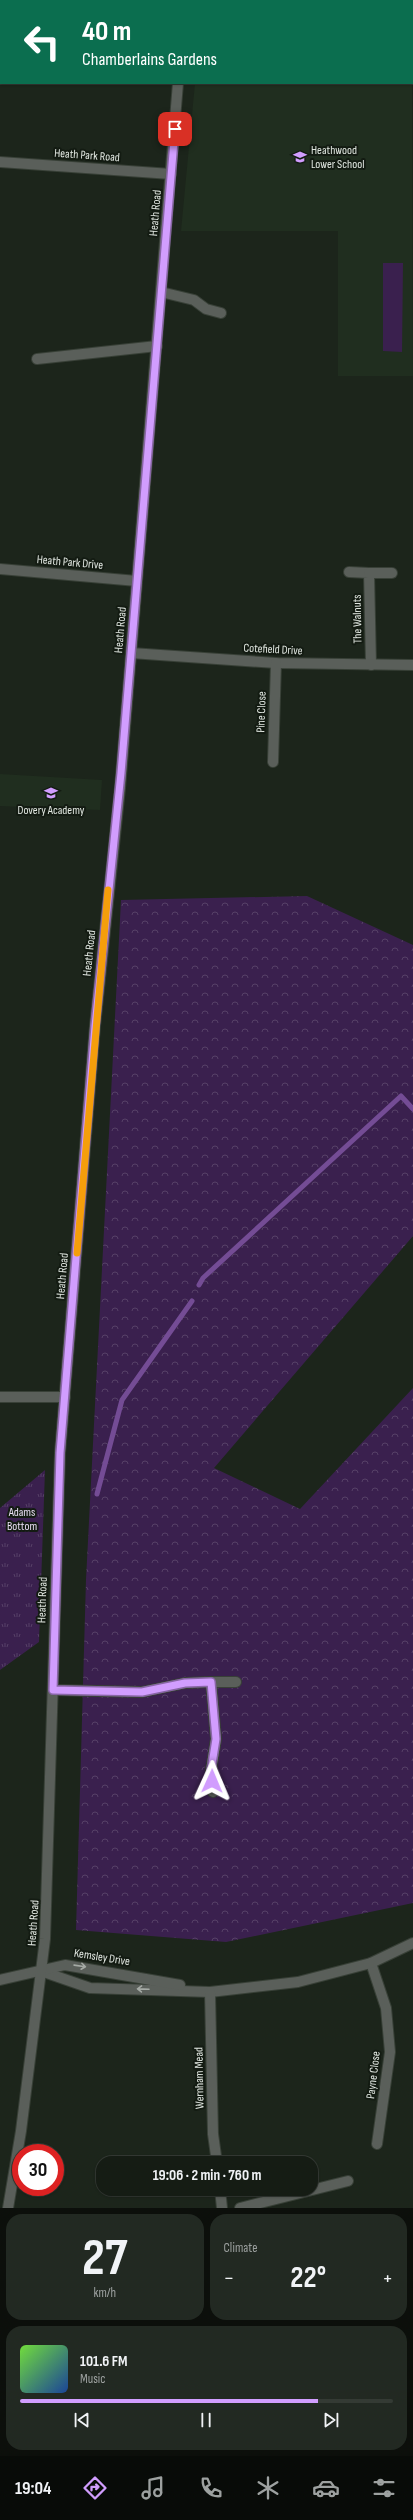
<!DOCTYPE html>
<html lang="en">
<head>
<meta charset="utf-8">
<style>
	body { margin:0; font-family:"Sofia Sans Condensed",sans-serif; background:#222922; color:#f1f3f6; height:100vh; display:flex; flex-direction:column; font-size:15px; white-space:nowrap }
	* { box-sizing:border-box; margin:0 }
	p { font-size:13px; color:#9da1a0 }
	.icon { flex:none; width:22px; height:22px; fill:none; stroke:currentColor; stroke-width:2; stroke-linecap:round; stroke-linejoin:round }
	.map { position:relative; height:2208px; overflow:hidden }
	.details { display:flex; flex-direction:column; gap:6px; padding:6px; background:#0c0f0b; flex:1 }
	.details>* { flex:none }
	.hud { position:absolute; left:0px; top:0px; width:413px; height:84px; box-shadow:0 1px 3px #0004,0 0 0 1px #343a34; background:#0b6e4f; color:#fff; overflow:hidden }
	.speed { position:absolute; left:12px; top:2144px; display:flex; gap:8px; font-size:20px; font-weight:700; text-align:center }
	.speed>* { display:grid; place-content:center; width:52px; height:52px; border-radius:50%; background:#151c14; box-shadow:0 1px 3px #0004,0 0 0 1px #343a34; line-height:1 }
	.speed .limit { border:6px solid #d22; background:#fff; color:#111 }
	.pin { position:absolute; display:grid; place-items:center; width:34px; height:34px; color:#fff; margin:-17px; border-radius:8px; box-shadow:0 2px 6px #0006 }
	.me { position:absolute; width:44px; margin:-22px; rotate:1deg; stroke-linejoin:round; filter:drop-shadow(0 0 3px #0008) }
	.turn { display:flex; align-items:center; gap:14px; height:84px; padding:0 16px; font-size:18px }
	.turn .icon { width:52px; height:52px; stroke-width:2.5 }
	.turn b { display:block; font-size:28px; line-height:34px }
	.big { font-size:30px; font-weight:700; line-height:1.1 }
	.details .widget { flex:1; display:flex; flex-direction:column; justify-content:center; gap:6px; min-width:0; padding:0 14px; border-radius:16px; background:#222922 }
	.details .dial { align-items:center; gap:0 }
	.dial b { font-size:52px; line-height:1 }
	.song { display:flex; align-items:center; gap:12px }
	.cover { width:48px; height:48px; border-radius:6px; background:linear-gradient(135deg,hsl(100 70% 55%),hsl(220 70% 35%)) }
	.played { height:4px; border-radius:2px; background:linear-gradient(90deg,#d19dfe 80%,#343a34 80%) }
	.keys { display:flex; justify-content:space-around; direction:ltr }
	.heat { display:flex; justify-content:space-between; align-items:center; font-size:22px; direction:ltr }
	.details .tiles { flex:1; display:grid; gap:6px; grid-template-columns:1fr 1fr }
	.widget:last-child { grid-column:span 2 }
	.trip { position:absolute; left:96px; top:2156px; width:222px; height:40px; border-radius:16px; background:#151c14; box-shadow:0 1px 3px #0004,0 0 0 1px #343a34; font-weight:700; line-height:40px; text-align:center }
	.menu { display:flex; height:64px; justify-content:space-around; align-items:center; background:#080b08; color:#9da1a0 }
	.menu .icon { width:28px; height:28px }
	.menu .on { color:#d19dfe }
	.menu b { font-size:18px; color:#f1f3f6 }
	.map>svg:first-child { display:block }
</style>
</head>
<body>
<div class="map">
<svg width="413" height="2208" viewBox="0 0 413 2208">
	<defs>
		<pattern id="grass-tufts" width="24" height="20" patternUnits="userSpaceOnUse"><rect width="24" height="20" fill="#3a204e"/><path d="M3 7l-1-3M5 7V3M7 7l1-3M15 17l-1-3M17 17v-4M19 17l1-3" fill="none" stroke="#564067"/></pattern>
		<pattern id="forest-crowns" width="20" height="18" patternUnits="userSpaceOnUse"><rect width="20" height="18" fill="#3a204e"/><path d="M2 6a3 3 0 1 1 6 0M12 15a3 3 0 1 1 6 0" fill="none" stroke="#564067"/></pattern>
	</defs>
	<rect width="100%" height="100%" fill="#1c251b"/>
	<!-- built -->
	<g fill="#202e1f">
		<polygon points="412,67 413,376 338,376 338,231 181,231 195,83 412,83"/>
		<polygon points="0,774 102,780 100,810 0,806"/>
	</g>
	<!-- grass -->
	<polygon fill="url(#grass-tufts)" points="45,1470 39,1642 0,1670 0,1508"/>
	<!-- forest -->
	<polygon fill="url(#forest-crowns)" points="307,896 413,945 413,1236 214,1468 300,1509 413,1388 413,1903 226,1942 76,1930 86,1580 121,900"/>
	<!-- garden -->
	<polygon fill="#3a204e" points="383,263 403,263 402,352 383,351"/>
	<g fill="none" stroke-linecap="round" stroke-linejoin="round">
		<!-- stream -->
		<g stroke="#744c95" stroke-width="5">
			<polyline points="199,1285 203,1278 401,1096 413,1109"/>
			<polyline points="97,1494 122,1400 192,1301"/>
		</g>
		<!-- minor casing -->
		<g stroke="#384037" stroke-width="12">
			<g id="minor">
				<polyline points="322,0 323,1"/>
				<polyline points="184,1 184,0"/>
				<polyline points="286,1 289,0"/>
				<polyline points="0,162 171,174"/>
				<polyline points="161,292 194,300 206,309 221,313"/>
				<polyline points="37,359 157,346"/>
				<polyline points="0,569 137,581"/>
				<polyline points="349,572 369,573 371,665"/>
				<polyline points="369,573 392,573"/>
				<polyline points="131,653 276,663 413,665"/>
				<polyline points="273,762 276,663"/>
				<polyline points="0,1397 65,1397"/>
				<polyline points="211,1682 236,1682"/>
				<polyline points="53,1690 142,1692 185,1683 211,1682 216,1739 211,1770 213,1792"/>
				<polyline points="371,1963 386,2008 390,2052 377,2144"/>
				<polyline points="41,1971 90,1988 210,1992 298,1982 371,1963 413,1943"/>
				<polyline points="0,1980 65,1965 180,1985"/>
				<polyline points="210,1992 213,2134 217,2163"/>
				<polyline points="220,2189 222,2208"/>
				<polyline points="8,2208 21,2131 45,1939 60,1453 95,1026 120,788 178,83"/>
				<polyline points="240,2208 348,2181"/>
			</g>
		</g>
		<!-- minor -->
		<use href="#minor" stroke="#5a5f5a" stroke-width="10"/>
	</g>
	<!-- one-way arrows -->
	<defs><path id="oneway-shaft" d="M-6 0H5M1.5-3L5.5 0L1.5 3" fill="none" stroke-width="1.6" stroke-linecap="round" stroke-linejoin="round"/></defs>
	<g stroke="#a5aaa5">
		<use href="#oneway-shaft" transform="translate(80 1966) rotate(8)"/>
		<use href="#oneway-shaft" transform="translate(143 1989) rotate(-178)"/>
	</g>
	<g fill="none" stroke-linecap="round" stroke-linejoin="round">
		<!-- route casing -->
		<g stroke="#8866a5" stroke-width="10">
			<polyline id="route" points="175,129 121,773 95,1026 60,1453 53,1690 142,1692 185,1683 211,1682 216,1739 211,1770 212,1781"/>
		</g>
		<!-- route -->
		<use href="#route" stroke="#d19dfe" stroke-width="7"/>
		<!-- slow -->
		<polyline stroke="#f59e0b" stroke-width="7" points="77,1253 108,890"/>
	</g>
	<!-- icons -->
	<defs>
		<g id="school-bare" transform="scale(1.08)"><path d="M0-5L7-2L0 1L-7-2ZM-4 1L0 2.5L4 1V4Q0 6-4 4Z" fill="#d19dfe" stroke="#131b12" stroke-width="2.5" paint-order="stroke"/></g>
	</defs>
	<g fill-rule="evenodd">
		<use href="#school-bare" x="300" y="157"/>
		<use href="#school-bare" x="51" y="793"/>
	</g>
	<g text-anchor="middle" stroke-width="4" stroke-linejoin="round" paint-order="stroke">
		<!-- poi labels -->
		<g font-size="12" fill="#e2e8e2" stroke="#131b12" text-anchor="start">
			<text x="311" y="154">Heathwood<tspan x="311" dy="14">Lower School</tspan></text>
			<text x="51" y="814" text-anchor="middle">Dovery Academy</text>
		</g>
		<!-- street labels -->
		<g font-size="12" fill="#e2e8e2" stroke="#131b12">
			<text transform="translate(87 155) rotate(4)" y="4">Heath Park Road</text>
			<text transform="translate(155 213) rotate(-85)" y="4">Heath Road</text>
			<text transform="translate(70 562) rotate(5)" y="4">Heath Park Drive</text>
			<text transform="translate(357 619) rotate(-91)" y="4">The Walnuts</text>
			<text transform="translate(120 630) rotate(-85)" y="4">Heath Road</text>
			<text transform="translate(273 649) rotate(3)" y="4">Cotefield Drive</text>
			<text transform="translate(261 712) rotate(-88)" y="4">Pine Close</text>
			<text transform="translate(89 953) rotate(-84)" y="4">Heath Road</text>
			<text transform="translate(62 1276) rotate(-85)" y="4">Heath Road</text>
			<text transform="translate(42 1600) rotate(-88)" y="4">Heath Road</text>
			<text transform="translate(33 1923) rotate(-86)" y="4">Heath Road</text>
			<text transform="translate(102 1957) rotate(9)" y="4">Kemsley Drive</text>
			<text transform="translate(373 2075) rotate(-83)" y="4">Payne Close</text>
			<text transform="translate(199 2078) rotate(-91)" y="4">Wernham Mead</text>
		</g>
		<!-- park labels -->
		<g font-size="12" fill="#eadff4" stroke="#131b12">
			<text x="22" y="1516">Adams<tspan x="22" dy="14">Bottom</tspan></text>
		</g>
	</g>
</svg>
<div class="speed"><div class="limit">30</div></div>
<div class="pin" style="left:175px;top:129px;background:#d93025"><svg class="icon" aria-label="arrive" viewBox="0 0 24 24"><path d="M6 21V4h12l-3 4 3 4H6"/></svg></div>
<svg class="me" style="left:212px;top:1781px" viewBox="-20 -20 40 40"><path d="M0-17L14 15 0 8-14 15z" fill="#d19dfe" stroke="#fff" stroke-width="4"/></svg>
<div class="trip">19:06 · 2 min · 760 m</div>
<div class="hud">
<div class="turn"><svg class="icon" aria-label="left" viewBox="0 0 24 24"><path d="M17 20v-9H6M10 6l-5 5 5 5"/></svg><div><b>40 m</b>Chamberlains Gardens</div></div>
</div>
</div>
<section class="details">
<div class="tiles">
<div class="widget dial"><b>27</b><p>km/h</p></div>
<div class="widget"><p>Climate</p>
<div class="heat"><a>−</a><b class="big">22°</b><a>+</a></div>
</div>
<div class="widget">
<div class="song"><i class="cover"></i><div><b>101.6 FM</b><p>Music</p></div></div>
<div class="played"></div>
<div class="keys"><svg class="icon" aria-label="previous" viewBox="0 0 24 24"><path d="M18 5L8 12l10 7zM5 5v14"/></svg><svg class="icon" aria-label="pause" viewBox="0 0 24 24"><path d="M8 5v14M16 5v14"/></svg><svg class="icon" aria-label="next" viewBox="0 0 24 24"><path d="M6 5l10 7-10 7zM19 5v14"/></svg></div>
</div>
</div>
</section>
<nav class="menu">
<b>19:04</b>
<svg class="icon on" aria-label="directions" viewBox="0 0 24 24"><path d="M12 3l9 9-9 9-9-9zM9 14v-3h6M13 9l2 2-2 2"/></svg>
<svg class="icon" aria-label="music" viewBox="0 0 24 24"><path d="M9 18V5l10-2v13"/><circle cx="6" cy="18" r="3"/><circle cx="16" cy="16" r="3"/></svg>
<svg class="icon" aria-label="phone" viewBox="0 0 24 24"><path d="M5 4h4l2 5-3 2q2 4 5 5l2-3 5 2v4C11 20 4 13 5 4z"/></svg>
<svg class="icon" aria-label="climate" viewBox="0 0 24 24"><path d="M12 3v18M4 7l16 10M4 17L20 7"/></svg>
<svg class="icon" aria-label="car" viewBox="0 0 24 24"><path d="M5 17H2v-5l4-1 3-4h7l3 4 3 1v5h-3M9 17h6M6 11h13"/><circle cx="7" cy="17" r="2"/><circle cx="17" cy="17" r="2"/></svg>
<svg class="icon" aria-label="filters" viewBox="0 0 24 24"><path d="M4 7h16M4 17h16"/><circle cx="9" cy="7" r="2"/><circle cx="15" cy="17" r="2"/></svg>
</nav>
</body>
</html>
